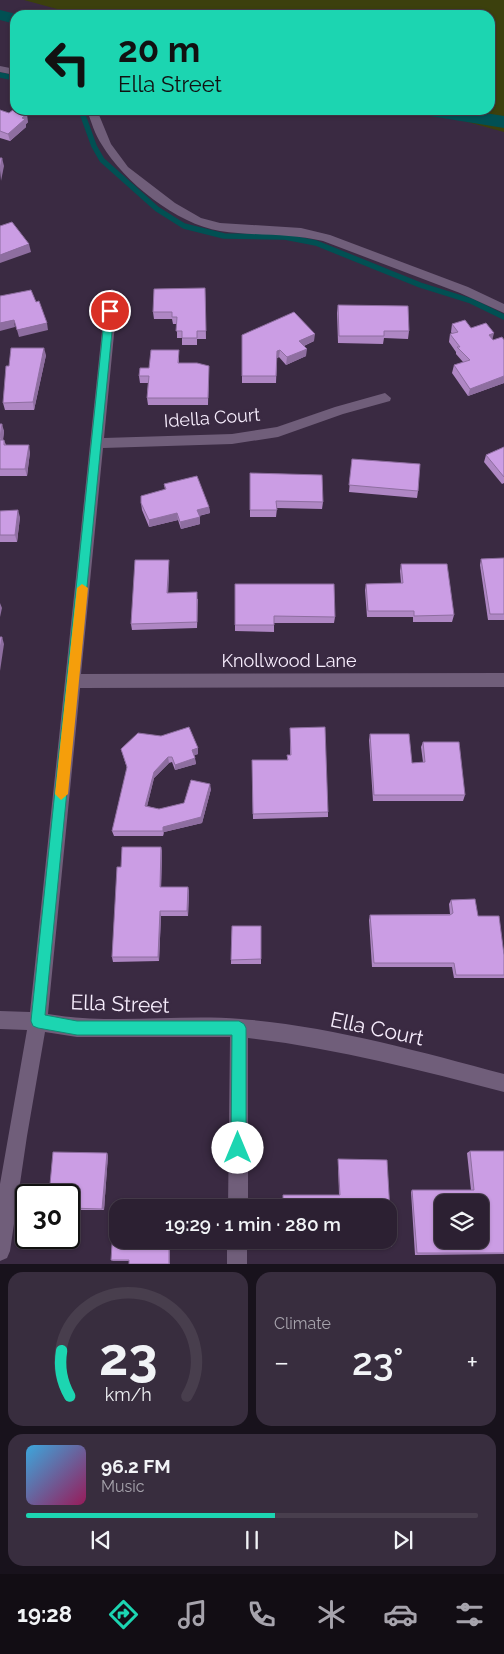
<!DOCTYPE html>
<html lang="en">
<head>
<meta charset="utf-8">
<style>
	body { margin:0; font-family:Raleway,sans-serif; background:#382d3e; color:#f1f3f6; height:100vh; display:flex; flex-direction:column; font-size:19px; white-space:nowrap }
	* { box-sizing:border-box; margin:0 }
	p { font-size:16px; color:#a6a3ac }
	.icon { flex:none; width:28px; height:28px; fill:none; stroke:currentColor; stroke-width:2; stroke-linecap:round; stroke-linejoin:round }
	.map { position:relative; height:1264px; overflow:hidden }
	.details { display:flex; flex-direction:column; gap:8px; padding:8px; background:#18121c; flex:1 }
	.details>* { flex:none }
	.top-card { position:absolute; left:10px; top:10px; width:485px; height:105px; border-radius:15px; box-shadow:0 1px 4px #0004,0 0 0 1px #483e4d; background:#1cd5b1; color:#111; overflow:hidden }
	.controls { position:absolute; left:434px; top:1194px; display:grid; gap:10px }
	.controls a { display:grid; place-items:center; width:55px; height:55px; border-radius:10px; background:#2c2032; box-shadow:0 1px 4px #0004,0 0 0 1px #483e4d; font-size:25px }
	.speed { position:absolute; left:15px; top:1184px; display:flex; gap:10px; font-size:25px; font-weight:700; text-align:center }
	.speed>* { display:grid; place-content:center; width:65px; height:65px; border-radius:50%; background:#2c2032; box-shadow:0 1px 4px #0004,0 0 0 1px #483e4d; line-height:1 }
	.speed .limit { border:2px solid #111; border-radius:8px; background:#fff; color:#111 }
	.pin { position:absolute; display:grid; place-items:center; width:42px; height:42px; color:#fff; margin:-21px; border:2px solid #fff; border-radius:50%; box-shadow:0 1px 5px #0007 }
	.me { position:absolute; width:55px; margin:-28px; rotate:0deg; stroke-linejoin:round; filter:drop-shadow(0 0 4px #0008) }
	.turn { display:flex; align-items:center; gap:18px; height:105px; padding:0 25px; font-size:22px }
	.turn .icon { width:65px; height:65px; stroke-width:2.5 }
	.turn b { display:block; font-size:35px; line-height:42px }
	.big { font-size:38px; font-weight:600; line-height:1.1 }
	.details .tile { flex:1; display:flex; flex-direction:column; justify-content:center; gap:8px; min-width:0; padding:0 18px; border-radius:15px; background:#382d3e }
	.details .dial { align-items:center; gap:0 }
	.dial svg { height:130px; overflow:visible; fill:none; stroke:#483e4d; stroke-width:7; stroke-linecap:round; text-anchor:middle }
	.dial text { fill:#f1f3f6; stroke:none }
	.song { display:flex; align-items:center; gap:15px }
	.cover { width:60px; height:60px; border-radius:8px; background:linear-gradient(135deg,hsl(200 70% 55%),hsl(330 70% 35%)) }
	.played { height:5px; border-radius:2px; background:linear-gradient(90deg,#1cd5b1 55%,#483e4d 55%) }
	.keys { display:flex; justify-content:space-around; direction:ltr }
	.heat { display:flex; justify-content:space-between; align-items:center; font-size:28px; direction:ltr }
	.details .tiles { flex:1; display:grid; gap:8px; grid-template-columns:1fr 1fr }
	.tile:last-child { grid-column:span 2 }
	.trip { position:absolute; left:109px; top:1199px; width:288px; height:50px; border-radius:15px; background:#2c2032; box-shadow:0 1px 4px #0004,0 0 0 1px #483e4d; font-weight:600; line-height:50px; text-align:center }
	.tabs { display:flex; height:80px; justify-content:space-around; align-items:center; background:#120d14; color:#a6a3ac }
	.tabs .icon { width:35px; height:35px }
	.tabs .selected { color:#1cd5b1 }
	.tabs b { font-size:22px; color:#f1f3f6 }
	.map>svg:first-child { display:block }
</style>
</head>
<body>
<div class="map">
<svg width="504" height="1264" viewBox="0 0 504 1264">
	<rect width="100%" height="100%" fill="#3a2a42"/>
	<!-- green -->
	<polygon fill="#3c400d" points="24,0 504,0 504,132 424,110 490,110 490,15 79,15"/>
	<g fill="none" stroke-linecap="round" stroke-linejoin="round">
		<!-- stream -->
		<g stroke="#015053" stroke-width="5.5">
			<polyline points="0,75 15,78"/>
			<polyline points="81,110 94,146 102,160 157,209 184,226 224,236 285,237 316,243 420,285 471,301 504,317"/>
		</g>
		<!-- canal -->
		<g fill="#015053" fill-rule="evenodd">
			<polygon points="0,10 20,15 15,15 15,24 0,20"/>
			<polygon points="420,110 466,110 504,116 504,128 430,116 423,114"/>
		</g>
		<!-- minor -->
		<g fill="#705e7a" fill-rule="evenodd">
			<polygon points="0,66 15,69 15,75 0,72"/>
			<path d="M87,110H97L111,144L128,167L175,203L201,218L220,223L301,228L330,235L468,287L504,304V313L460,293L323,241C289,233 254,236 220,231C177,224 124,182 102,145C95,135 91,121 87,110Z"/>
			<path d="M112,289L118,293L104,438L232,434L277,427L335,407L385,393L391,398L390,401L343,414L278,437L232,444L103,448L81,674L504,673V687L80,688L48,1014C112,1025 177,1014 241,1019C330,1026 418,1051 504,1074V1092C420,1070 335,1048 248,1038V1208H228L230,1037H77L45,1032L27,1136L10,1251L7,1258L0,1261V1184L27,1030L0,1029V1011L30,1012L106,293Z"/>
			<rect x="227" y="1240" width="20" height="24"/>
		</g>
	</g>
	<!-- wall -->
	<g fill="#af87c4">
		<polygon points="0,110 28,122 26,124 26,127 10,141 0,138"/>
		<polygon points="205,288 206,339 197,339 197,345 182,345 182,338 177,338 177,324 173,324 172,319 154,319 153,312"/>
		<polygon points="338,305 409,331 408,339 384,338 383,344 338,343 337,313"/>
		<polygon points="452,324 471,328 493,340 504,340 504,383 468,396 452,373 454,365 463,362 456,354 456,352 449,342 450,334 452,334 451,332"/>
		<polygon points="242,335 314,341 304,346 306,356 286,365 279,357 277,358 276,383 242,383"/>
		<polygon points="179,350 179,363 209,366 208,405 148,405 147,398 148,383 140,383 139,376 149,368"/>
		<polygon points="46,355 34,410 5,410 3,403 9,366"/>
		<polygon points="0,424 4,431 3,440 4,440 6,445 30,452 27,476 0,476"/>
		<polygon points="504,447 504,483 502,484 484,462 486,455"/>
		<polygon points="352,459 418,491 417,498 349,492"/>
		<polygon points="250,473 323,502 322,509 277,508 276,517 250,517"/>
		<polygon points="164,484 209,507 210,513 199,516 200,524 181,529 178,520 149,527 142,510 141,503 165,490"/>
		<polygon points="0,511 20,517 17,542 0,542"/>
		<polygon points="504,558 504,620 488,620 480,565 481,559"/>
		<polygon points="401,564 454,615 452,622 413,622 413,617 367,617 365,590 366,584 401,583 400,571"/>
		<polygon points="169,566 168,593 198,599 197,628 132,630 131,624"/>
		<polygon points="235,584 335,617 334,623 274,623 274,632 235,631"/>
		<polygon points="290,728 328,812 328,817 253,819 252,760 287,760 287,755 290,755"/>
		<polygon points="370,734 412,763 423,762 421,747 423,742 465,795 463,801 373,801 369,740"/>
		<polygon points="121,749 198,754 194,755 196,764 175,770 172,762 169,763 154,778 147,806 159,809 184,803 211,789 202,823 164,832 163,836 114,836 112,831 127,768"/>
		<polygon points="161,847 162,852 161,887 188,887 189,892 188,916 161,916 159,961 113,962 112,957 121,867"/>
		<polygon points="451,900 478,916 504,955 504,978 454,978 452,967 372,967 369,920 370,915 450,914 449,904"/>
		<polygon points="232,926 261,926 261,964 231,964"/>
		<polygon points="470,1151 504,1151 504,1254 415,1255 411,1192 412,1190 471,1190 467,1153"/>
		<polygon points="108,1155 104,1210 69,1210 69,1195"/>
		<polygon points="338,1159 392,1246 390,1247 346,1247 346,1249 345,1250 283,1249 283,1240 388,1240 339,1195 338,1161"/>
		<polygon points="170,1240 170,1264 129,1264 129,1261 113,1261 111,1260"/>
	</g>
	<!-- shaded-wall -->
	<g fill="#8e6ea0">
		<polygon points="27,114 28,122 26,124 26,127 10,141 8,134 22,118"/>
		<polygon points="2,158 4,166 1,181 0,170"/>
		<polygon points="29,244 31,252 0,263 0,255"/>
		<polygon points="14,320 15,327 0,331 0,323"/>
		<polygon points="47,323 48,330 19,337 17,330"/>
		<polygon points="494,333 492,341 489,335"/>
		<polygon points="315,334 314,341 299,348 299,341"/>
		<polygon points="44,348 46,355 34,410 33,402"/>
		<polygon points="307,349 306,356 286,365 287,357"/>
		<polygon points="280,350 279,357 277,358 277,351"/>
		<polygon points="504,376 504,383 468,396 470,389"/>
		<polygon points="2,424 4,431 2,447 0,441"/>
		<polygon points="29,445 30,452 27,476 25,469"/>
		<polygon points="209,507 210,513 197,516 197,510"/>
		<polygon points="18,510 20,517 17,542 15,535"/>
		<polygon points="177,513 178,520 149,527 149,520"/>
		<polygon points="200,517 200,524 181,529 180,522"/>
		<polygon points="169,560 169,566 168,599 167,593"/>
		<polygon points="0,603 2,608 0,617"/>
		<polygon points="2,637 4,644 0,671 0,650"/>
		<polygon points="198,748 198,754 193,756 192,750"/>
		<polygon points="168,757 169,763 154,778 146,811 145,806 154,772"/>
		<polygon points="195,758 196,764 175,770 175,765"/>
		<polygon points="210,784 211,789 202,823 164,832 163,836 163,827"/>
		<polygon points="161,847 162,852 161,892 160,887"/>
		<polygon points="188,887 189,892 188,916 187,911"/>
		<polygon points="160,911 161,916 159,961 158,957"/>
		<polygon points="107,1153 108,1155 104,1210 102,1209"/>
		<rect x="169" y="1240" width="1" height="24"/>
	</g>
	<!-- building -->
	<g fill="#cb9de4" stroke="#8e6ea0" fill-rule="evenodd">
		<polygon points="14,109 27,114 22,118 25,119 8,134 0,131 0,110 9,113"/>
		<polygon points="0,158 2,158 0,170"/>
		<polygon points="12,222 29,244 0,255 0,226"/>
		<polygon points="205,288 206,331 197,331 197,338 182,338 182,331 176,331 177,317 172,317 172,312 153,312 154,289"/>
		<polygon points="31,290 36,302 39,301 47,323 17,330 14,320 0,323 0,296"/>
		<polygon points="338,305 408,306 409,331 384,331 384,336 339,336"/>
		<polygon points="294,312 315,334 299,341 307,349 287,357 280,350 277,351 276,376 242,376 242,335"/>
		<polygon points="465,320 471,328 486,323 494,333 489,335 493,340 502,337 504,340 504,376 470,389 454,365 470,360 457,347 460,347 450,334 458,332 452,324"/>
		<polygon points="11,348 44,348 33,402 3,403 6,366 9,366"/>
		<polygon points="151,350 179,350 178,363 197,363 209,366 208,398 147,398 149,376 139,376 140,368 149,368"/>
		<polygon points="0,424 2,424 0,438"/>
		<polygon points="0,440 4,440 4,445 29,445 25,469 0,469"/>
		<polygon points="504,447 504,477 486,455"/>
		<polygon points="352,459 420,464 418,491 349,485"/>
		<polygon points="250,473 322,475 323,502 276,501 277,510 250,510"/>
		<polygon points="197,476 209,507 197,510 200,517 180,522 177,513 149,520 141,503 141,496 166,489 164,484"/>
		<polygon points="18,510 15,535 0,535 0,511"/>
		<polygon points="504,558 504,614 490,614 481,559"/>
		<polygon points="135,560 169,560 167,593 197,592 197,622 131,624"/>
		<polygon points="401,564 447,564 454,615 414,616 414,611 368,611 366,584 403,583"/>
		<polygon points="235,584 334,584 335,617 274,616 274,625 235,625"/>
		<polygon points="0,637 2,637 0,650"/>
		<polygon points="189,727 198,748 192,750 195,758 175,765 172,757 168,757 154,772 145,806 159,809 184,803 191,780 210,784 201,817 163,827 163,831 112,831 127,767 121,749 138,733 161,736"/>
		<polygon points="325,727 328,812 253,814 252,760 288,760 287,755 291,755 290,728"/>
		<polygon points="370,734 409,734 412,763 425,762 423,742 459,742 465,795 374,795"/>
		<polygon points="122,847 161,847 160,887 188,887 187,911 160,911 158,957 112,957 117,867 121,867"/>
		<polygon points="475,899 478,916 499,916 504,955 504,975 456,975 454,963 374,963 370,915 450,915 453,913 451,900"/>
		<polygon points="232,926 261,926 261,959 231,960"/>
		<path d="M470,1151H504V1253H417L412,1190H474ZM442,1202H480V1240H442Z"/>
		<polygon points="53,1152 107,1153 102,1209 69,1208 69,1195 49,1195"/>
		<polygon points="338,1159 387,1160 392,1246 346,1246 346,1249 283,1248 283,1240 388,1240 388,1208 283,1208 283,1195 340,1195"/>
		<polygon points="113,1229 118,1229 118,1240 169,1240 169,1264 129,1264 129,1260 111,1260"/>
	</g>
	<!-- route -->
	<polygon fill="#1cd5b1" stroke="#128a73" points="110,308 114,311 45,1015 77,1021 239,1021 244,1024 246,1028 246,1148 243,1153 238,1155 233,1153 231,1148 232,1035 77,1035 38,1028 33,1026 31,1021 105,311"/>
	<!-- slow -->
	<polygon fill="#f59e0b" points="82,584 88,588 68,794 61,800 55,794 77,588"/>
	<g text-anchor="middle" stroke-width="5" stroke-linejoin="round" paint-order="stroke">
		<!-- street labels -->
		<g font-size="18" fill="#f7edfd" stroke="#3a2a42">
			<text transform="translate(212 418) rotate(-4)" y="6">Idella Court</text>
			<text x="289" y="667">Knollwood Lane</text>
		</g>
		<!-- near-street labels -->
		<g font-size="21" fill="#f7edfd" stroke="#3a2a42">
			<text transform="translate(120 1004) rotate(2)" y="7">Ella Street</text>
			<text transform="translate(377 1029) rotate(12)" y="7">Ella Court</text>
		</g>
	</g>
</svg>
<div class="controls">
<a><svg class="icon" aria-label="layers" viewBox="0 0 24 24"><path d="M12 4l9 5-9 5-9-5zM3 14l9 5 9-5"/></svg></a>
</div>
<div class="speed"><div class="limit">30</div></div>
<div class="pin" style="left:110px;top:311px;background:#d93025"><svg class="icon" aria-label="arrive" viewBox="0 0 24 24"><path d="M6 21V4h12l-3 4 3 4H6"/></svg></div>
<svg class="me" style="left:238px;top:1148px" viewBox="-20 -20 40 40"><circle r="19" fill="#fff"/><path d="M0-13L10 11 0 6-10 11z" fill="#1cd5b1"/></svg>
<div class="trip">19:29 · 1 min · 280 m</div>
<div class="top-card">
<div class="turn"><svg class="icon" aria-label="left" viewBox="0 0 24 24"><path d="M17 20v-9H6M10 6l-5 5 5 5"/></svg><div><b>20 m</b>Ella Street</div></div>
</div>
</div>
<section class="details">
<div class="tiles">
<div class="tile dial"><svg viewBox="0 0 100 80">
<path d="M14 69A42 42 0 1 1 86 69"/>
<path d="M14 69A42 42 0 0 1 9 41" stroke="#1cd5b1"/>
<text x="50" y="56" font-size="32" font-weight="700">23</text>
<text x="50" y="72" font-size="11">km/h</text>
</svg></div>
<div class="tile"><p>Climate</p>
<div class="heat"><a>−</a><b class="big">23°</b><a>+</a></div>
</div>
<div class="tile">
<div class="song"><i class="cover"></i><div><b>96.2 FM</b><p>Music</p></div></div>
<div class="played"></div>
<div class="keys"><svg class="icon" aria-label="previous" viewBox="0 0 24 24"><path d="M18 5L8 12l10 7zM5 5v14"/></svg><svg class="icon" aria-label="pause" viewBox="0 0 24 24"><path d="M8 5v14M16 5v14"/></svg><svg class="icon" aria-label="next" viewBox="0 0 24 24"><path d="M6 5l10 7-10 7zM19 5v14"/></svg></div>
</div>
</div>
</section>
<nav class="tabs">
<b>19:28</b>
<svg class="icon selected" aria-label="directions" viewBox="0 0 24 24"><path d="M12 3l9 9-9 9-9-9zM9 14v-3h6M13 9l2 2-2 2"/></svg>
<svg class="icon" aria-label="music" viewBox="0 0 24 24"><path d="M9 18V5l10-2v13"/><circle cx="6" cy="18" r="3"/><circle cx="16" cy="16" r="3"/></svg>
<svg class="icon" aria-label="phone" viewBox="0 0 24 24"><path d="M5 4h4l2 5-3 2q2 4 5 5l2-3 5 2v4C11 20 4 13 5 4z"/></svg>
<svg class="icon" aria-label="climate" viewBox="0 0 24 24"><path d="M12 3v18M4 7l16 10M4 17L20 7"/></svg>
<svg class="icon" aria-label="car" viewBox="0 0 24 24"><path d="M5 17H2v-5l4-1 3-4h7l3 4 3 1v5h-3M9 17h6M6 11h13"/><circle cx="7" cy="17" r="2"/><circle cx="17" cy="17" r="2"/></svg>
<svg class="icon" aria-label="filters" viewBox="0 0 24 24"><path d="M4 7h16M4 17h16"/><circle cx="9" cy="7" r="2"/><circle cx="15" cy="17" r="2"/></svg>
</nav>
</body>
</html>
